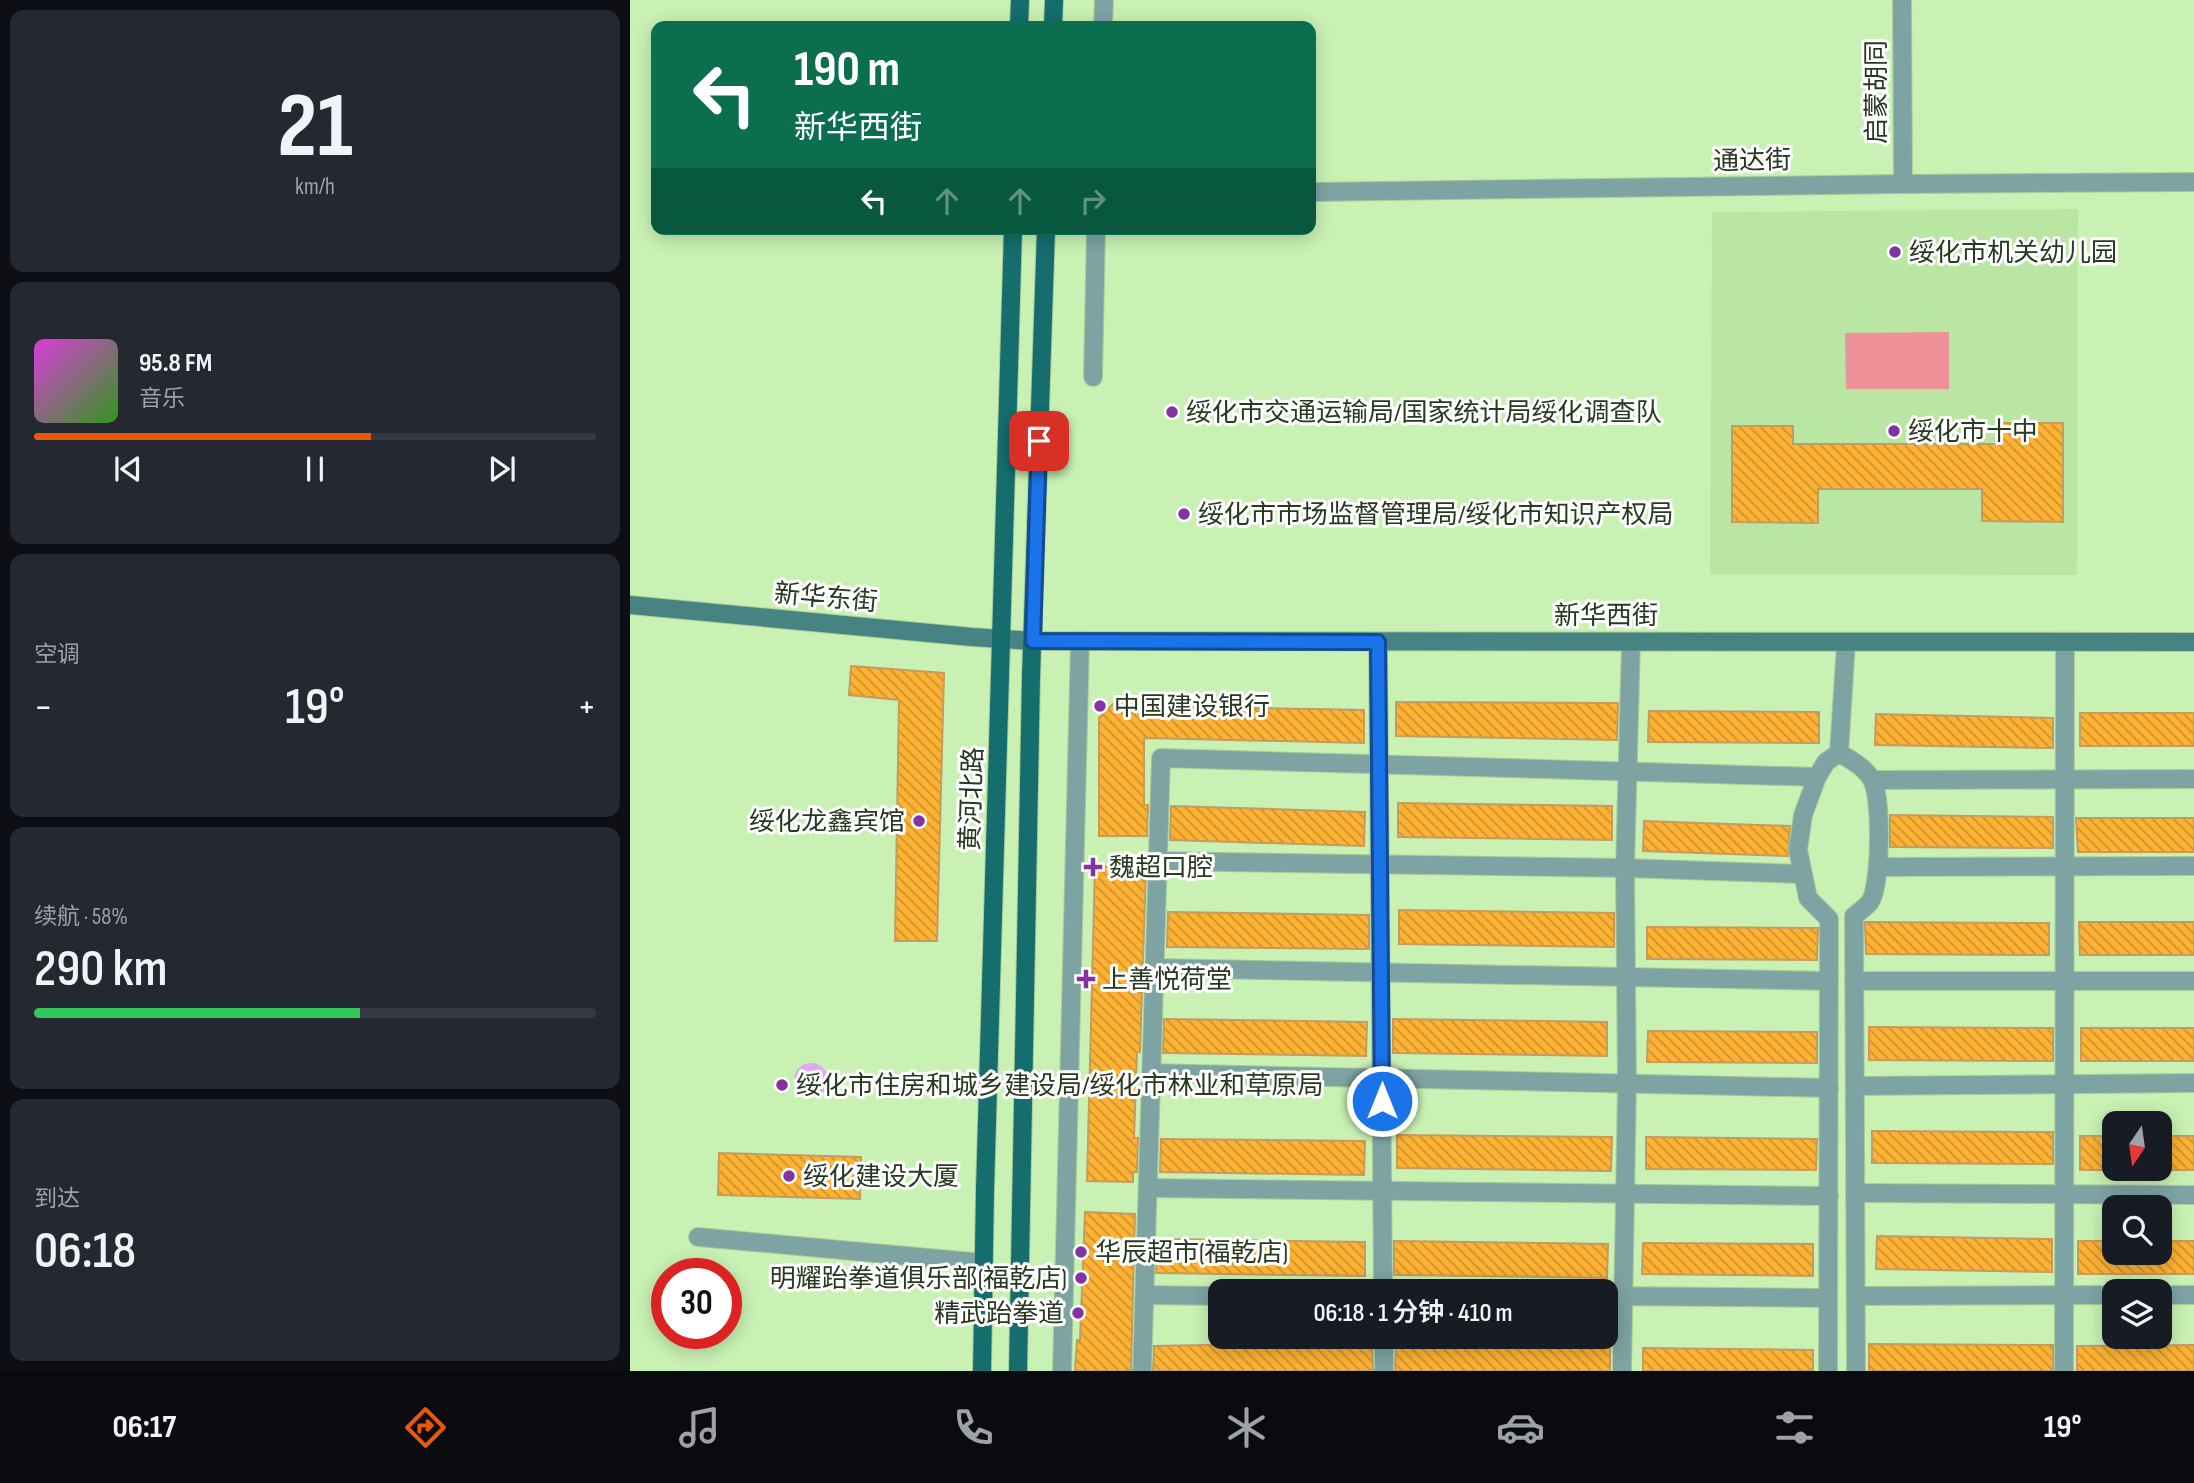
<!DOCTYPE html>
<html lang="zh">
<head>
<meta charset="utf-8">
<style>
	body { margin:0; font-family:"Sofia Sans Condensed","Noto Sans SC",sans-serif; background:#242831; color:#f1f3f6; height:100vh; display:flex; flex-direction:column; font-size:26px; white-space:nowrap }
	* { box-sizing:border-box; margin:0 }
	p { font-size:23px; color:#9ea1a6 }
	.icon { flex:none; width:38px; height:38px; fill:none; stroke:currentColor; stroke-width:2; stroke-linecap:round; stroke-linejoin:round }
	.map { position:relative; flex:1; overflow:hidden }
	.sheet { display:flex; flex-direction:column; gap:10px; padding:10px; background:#0d0f14; width:630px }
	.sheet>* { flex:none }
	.hud { position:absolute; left:21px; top:21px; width:665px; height:214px; border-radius:14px; box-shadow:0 4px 18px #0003; background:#0b6e4f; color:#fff; overflow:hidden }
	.needle { width:46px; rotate:193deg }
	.controls { position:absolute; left:1472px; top:1111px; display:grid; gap:14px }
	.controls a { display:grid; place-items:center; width:70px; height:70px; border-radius:14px; background:#171b24; box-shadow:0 4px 18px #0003; font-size:35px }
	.speed { position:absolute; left:21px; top:1258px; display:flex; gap:14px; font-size:35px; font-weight:700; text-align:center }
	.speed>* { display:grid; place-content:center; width:91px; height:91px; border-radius:50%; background:#171b24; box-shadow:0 4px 18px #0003; line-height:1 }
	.speed .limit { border:10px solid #d22; background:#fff; color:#111 }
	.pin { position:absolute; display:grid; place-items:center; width:60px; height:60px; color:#fff; margin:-30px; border-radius:14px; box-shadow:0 4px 10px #0006 }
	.me { position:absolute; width:77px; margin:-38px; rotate:0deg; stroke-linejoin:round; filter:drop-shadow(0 0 5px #0008) }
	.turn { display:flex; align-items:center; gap:24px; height:147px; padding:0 28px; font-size:32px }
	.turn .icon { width:91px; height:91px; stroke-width:2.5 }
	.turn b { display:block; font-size:49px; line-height:60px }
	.lanes { display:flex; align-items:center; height:66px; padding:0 28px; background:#0003; justify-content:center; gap:35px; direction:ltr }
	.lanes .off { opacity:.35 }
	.big { font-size:52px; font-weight:600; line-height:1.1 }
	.sheet .tile { flex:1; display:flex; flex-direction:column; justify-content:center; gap:10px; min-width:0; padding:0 24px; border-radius:14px; background:#242831 }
	.sheet .dial { align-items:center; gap:0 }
	.dial b { font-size:91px; line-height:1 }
	.song { display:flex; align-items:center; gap:21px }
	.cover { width:84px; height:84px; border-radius:10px; background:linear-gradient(135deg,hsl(300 70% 55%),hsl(110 70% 35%)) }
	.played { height:7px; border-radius:4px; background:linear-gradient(90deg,#ea580c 60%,#363941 60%) }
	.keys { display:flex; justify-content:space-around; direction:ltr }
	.heat { display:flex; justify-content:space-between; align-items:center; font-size:38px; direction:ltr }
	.charge { height:10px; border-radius:5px; background:linear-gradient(90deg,#34c759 58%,#363941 0) }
	.trip { position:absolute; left:578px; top:1279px; width:410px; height:70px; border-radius:14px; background:#171b24; box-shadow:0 4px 18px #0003; font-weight:600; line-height:70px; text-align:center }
	.tabs { display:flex; height:112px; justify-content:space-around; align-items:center; background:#090b0e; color:#9ea1a6 }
	.tabs .icon { width:49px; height:49px }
	.tabs .selected { color:#ea580c }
	.tabs b { font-size:32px; color:#f1f3f6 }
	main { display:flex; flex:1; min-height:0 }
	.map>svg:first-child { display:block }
</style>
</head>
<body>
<main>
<section class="sheet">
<div class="tile dial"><b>21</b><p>km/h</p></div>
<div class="tile">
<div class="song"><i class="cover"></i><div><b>95.8 FM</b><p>音乐</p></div></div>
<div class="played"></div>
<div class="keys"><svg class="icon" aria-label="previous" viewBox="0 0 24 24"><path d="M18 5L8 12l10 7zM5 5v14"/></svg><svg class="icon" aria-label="pause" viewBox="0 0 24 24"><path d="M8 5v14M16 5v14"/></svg><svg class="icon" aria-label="next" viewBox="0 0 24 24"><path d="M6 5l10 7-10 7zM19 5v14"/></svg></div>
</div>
<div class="tile"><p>空调</p>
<div class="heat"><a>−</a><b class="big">19°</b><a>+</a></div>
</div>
<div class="tile"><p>续航 · 58%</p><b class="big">290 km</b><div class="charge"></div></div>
<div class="tile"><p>到达</p><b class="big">06:18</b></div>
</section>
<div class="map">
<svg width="1564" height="1371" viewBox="0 0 1564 1371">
	<defs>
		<pattern id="building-back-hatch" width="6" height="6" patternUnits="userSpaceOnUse" patternTransform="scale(1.75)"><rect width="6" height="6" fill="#fdb234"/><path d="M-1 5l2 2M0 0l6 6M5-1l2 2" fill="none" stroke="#cd922c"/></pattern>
	</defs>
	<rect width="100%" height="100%" fill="#c9f1b4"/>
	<!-- built -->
	<polygon fill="#b9e6a3" points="1448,209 1447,575 1080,574 1082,212"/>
	<!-- garden -->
	<polygon fill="#ef9198" points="1319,332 1319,389 1216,389 1215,333"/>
	<!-- water -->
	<circle fill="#e1a8f9" cx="181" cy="1080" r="17"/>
	<!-- building -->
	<g fill="url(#building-back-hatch)" stroke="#c49b60" stroke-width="2">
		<polygon points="1371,423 1433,423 1433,522 1352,521 1352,489 1188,489 1188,523 1102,522 1102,426 1163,426 1163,444 1371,444"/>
		<polygon points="221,666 314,673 307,941 265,941 269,700 219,695"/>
		<polygon points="513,698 514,706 734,710 734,743 514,738 514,805 518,805 517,836 469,836 469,718 488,699"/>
		<polygon points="766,702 988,703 987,740 766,736"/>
		<polygon points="1019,711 1189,712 1189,743 1018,742"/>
		<rect x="1450" y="713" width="114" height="33"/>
		<polygon points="1246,714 1423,718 1423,748 1245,745"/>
		<polygon points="768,803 982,806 982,840 768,837"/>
		<polygon points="541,806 735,812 734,846 540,840"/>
		<polygon points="1260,815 1423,817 1423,848 1260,847"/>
		<polygon points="1446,818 1564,818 1564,852 1448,852"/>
		<polygon points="1014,821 1160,826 1158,856 1013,851"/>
		<polygon points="465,866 516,868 510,1052 507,1052 504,1138 508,1138 507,1172 503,1172 503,1182 457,1181"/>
		<polygon points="769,910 984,913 984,947 769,944"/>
		<polygon points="538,912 739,915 739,949 537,947"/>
		<polygon points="1235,922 1419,923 1419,955 1236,954"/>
		<polygon points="1449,922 1564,922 1564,955 1450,955"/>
		<polygon points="1017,927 1188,928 1187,960 1017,959"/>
		<polygon points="534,1019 737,1022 736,1056 533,1053"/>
		<polygon points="763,1019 977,1022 977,1056 763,1053"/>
		<polygon points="1239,1027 1423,1028 1423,1061 1239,1060"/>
		<rect x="1451" y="1028" width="113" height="33"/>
		<polygon points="1018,1031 1187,1032 1187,1063 1017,1062"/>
		<polygon points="1242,1131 1423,1132 1423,1164 1242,1163"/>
		<polygon points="767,1135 982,1137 981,1171 767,1168"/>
		<rect x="1450" y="1136" width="34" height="34"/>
		<rect x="1530" y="1136" width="34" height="34"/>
		<polygon points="1016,1137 1187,1139 1186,1170 1016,1169"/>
		<polygon points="531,1139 735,1141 734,1175 530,1172"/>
		<polygon points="89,1153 231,1157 230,1199 88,1195"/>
		<polygon points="455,1212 505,1214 501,1371 445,1371 447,1340 450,1340"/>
		<polygon points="1247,1236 1422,1239 1422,1272 1246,1269"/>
		<polygon points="527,1239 735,1242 735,1276 526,1273"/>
		<polygon points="764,1241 978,1244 977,1278 764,1275"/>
		<polygon points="1448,1241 1484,1241 1484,1253 1530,1253 1530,1241 1564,1241 1564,1274 1448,1274"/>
		<polygon points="1013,1243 1183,1244 1183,1276 1012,1274"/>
		<polygon points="742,1342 743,1371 523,1371 524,1346"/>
		<polygon points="766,1344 980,1347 980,1371 765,1371"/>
		<polygon points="1239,1344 1423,1345 1423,1371 1239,1371"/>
		<polygon points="1564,1345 1564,1371 1447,1371 1447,1346"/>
		<polygon points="1013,1348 1183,1350 1183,1371 1013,1371"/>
	</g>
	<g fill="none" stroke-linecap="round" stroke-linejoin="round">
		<!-- minor casing -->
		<g stroke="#a9cc97" stroke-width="20">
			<g id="minor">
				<polyline points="473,26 474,0"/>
				<polyline points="463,377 466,229"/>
				<polyline points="748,642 753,1292"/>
				<path d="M1209,753C1221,760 1235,767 1242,780C1252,797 1251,886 1240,902C1236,907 1229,912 1224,916L1226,1371"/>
				<polyline points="1243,780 1564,779"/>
				<polyline points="527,861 995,868 1172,874"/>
				<polyline points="1248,867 1564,866"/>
				<polyline points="525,968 1199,981"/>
				<polyline points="1224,981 1564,981"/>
				<polyline points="521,1073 1199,1088"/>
				<polyline points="1225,1086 1564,1083"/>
				<polyline points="518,1188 1199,1196"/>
				<polyline points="1225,1193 1564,1195"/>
				<polyline points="68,1237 354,1263"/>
				<polyline points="515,1295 590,1296"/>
				<polyline points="1530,1295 1564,1295"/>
				<polyline points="975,1296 1198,1298"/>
				<polyline points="1226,1296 1484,1295"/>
				<polyline points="754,1337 754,1371"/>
				<polyline points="432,1371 450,641"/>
				<polyline points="512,1371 531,758 1187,777"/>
				<polyline points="992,1371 997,1084 995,868 1001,642"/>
				<polyline points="1198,1371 1199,919 1178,898 1168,850 1173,815 1187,777 1196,762 1209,753 1216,643"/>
				<polyline points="1434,1371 1435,642"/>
			</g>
		</g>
		<!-- tertiary casing -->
		<g stroke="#a9cc97" stroke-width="20">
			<g id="tertiary">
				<polyline points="1272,0 1273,184"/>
				<polyline points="681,192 1273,184 1564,182"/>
			</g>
		</g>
		<!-- secondary casing -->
		<g stroke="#a9cc97" stroke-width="20">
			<polyline id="secondary" points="0,605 342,637 403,641 1564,642"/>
		</g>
		<!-- primary casing -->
		<g stroke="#a9cc97" stroke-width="20">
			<g id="primary">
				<polyline points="389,26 390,0"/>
				<polyline points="423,26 424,0"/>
				<polyline points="352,1371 355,1190 383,229"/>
				<polyline points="388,1371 401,677 416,229"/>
			</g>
		</g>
		<!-- minor -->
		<use href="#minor" stroke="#7ea3a3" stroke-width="18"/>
		<!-- tertiary -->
		<use href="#tertiary" stroke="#7ea3a3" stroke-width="18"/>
		<!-- secondary -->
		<use href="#secondary" stroke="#488383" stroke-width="18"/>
		<!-- primary -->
		<use href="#primary" stroke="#156d6d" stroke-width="18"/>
	</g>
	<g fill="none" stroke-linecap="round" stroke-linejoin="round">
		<!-- route casing -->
		<g stroke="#114b97" stroke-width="18">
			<polyline id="route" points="409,441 403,641 748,642 752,1101"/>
		</g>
		<!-- route -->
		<use href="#route" stroke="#1a73e8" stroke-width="12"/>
	</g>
	<!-- markers -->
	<g fill="#8433a3" stroke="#fff" stroke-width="2.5">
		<circle cx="1265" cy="252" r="7"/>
		<circle cx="542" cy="412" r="7"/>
		<circle cx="1264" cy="431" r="7"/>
		<circle cx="554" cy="514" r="7"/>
		<circle cx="470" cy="706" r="7"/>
		<circle cx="289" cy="821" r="7"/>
		<path d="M459.5 856.5h7v7h7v7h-7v7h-7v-7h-7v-7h7z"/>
		<path d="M452.5 968.5h7v7h7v7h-7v7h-7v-7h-7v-7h7z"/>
		<circle cx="152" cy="1085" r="7"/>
		<circle cx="159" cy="1176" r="7"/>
		<circle cx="451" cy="1252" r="7"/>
		<circle cx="451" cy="1278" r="7"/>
		<circle cx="448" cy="1313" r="7"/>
	</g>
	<g text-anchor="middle" stroke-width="6" stroke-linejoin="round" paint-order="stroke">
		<!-- street labels -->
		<g font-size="26" fill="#293821" stroke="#fff">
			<text transform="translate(1246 92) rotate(-90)" y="9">启蒙胡同</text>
			<text transform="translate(1122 160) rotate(-1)" y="9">通达街</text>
			<text transform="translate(196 597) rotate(5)" y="9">新华东街</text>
			<text x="976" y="624">新华西街</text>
			<text transform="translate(341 799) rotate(-88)" y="9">黄河北路</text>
		</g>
		<!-- poi labels -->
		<g font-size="26" fill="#293821" stroke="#fff" text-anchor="start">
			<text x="1279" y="261">绥化市机关幼儿园</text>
			<text x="556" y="421">绥化市交通运输局/国家统计局绥化调查队</text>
			<text x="1278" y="440">绥化市十中</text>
			<text x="568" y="523">绥化市市场监督管理局/绥化市知识产权局</text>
			<text x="484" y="715">中国建设银行</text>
			<text x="275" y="830" text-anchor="end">绥化龙鑫宾馆</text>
			<text x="479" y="876">魏超口腔</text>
			<text x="472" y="988">上善悦荷堂</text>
			<text x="166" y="1094">绥化市住房和城乡建设局/绥化市林业和草原局</text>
			<text x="173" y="1185">绥化建设大厦</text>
			<text x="465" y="1261">华辰超市(福乾店)</text>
			<text x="437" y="1287" text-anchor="end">明耀跆拳道俱乐部(福乾店)</text>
			<text x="434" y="1322" text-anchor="end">精武跆拳道</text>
		</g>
	</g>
</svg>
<div class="controls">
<a><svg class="needle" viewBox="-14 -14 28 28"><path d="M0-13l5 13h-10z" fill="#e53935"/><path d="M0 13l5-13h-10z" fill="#9ea1a6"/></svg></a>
<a><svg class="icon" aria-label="search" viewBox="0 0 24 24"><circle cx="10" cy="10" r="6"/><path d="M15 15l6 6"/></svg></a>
<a><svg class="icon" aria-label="layers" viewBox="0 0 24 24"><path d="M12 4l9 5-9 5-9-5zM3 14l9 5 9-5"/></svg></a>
</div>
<div class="speed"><div class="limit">30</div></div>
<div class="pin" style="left:409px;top:441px;background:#d93025"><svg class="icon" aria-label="arrive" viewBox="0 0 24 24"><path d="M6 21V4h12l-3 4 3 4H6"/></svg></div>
<svg class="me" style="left:752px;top:1101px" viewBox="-20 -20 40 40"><circle r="17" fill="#1a73e8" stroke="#fff" stroke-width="3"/><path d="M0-11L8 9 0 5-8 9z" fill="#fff"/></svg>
<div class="trip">06:18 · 1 分钟 · 410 m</div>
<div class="hud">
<div class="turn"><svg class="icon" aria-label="left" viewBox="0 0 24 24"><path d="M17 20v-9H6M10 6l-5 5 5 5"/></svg><div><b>190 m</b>新华西街</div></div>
<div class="lanes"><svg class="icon" aria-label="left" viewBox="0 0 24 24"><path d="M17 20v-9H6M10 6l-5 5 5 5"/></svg><svg class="icon off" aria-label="ahead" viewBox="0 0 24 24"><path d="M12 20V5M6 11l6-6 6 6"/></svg><svg class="icon off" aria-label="ahead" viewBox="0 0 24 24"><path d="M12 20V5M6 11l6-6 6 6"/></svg><svg class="icon off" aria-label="right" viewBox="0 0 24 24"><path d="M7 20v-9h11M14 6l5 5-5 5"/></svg></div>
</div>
</div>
</main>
<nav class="tabs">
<b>06:17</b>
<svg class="icon selected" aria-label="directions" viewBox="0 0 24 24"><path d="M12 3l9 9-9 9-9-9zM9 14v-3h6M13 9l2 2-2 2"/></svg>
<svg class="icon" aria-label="music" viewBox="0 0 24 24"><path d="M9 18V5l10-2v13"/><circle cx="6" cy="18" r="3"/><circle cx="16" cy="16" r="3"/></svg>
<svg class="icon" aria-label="phone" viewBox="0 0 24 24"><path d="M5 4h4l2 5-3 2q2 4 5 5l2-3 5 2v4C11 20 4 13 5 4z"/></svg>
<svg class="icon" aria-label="climate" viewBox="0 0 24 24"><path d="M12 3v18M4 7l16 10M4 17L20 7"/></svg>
<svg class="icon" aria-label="car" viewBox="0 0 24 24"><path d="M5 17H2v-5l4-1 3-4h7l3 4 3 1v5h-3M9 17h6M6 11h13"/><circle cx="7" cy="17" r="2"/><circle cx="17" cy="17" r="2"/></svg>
<svg class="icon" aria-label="filters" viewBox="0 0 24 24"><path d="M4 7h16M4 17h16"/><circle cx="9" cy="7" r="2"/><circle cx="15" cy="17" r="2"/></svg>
<b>19°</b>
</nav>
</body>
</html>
